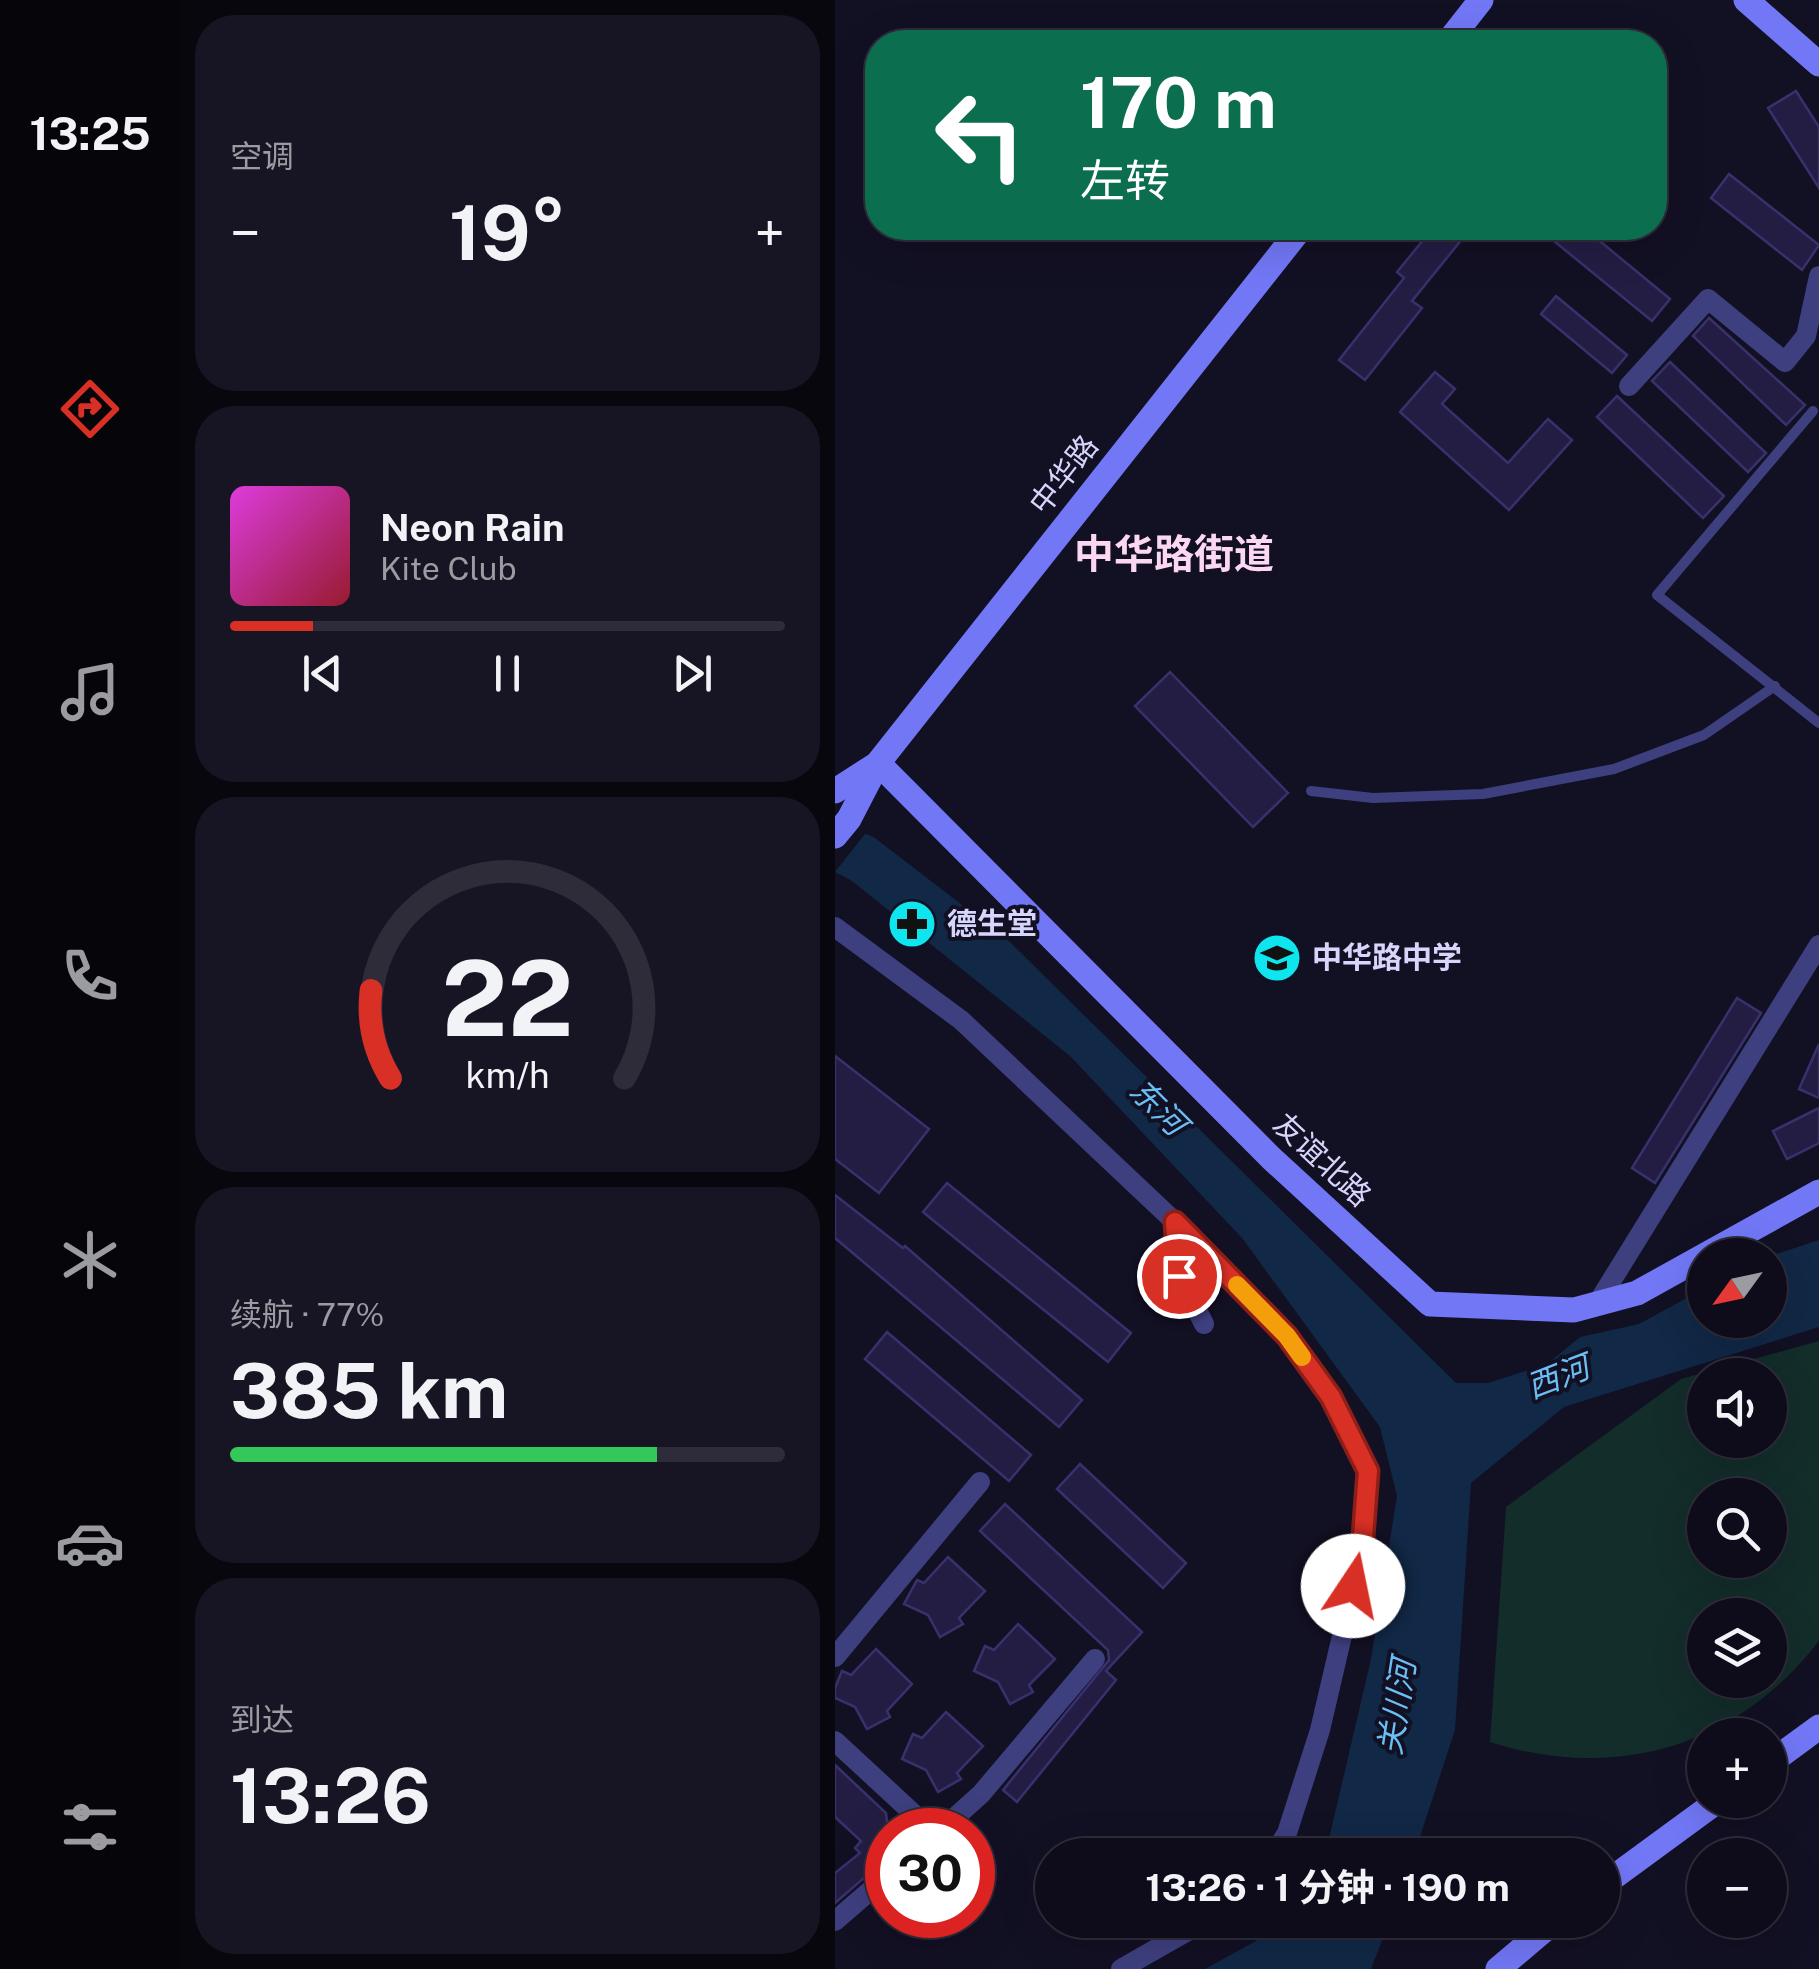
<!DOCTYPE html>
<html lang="zh">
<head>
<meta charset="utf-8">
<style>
	body { margin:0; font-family:"Public Sans","Noto Sans SC",sans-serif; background:#171523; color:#f1f3f6; height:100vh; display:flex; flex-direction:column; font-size:38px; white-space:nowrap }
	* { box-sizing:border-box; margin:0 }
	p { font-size:32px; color:#9b9ba2 }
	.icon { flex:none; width:55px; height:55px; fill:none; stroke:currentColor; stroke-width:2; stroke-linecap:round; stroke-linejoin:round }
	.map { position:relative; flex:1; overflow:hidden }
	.details { display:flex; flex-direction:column; gap:15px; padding:15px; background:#08070e; width:655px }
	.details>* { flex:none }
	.hud { position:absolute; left:30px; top:30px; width:802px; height:210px; border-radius:40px; box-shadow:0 10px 40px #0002,0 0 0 2px #2e2c39; background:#0b6e4f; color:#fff; overflow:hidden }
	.needle { width:65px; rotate:237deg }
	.controls { position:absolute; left:852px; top:1238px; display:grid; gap:20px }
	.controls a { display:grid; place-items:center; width:100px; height:100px; border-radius:50%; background:#0e0c1a; box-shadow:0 10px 40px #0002,0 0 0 2px #2e2c39; font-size:50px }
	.speed { position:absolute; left:30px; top:1808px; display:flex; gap:20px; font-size:50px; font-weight:700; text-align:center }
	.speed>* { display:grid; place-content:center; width:130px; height:130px; border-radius:50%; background:#0e0c1a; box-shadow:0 10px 40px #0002,0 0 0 2px #2e2c39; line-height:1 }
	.speed .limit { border:15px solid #d22; background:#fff; color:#111 }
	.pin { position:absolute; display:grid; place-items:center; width:85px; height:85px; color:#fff; margin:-42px; border:5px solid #fff; border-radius:50%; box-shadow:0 2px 10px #0007 }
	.me { position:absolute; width:110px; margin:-55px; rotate:11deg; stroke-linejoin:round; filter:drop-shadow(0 0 8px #0008) }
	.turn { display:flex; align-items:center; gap:35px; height:210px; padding:0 50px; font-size:45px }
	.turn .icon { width:130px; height:130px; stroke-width:2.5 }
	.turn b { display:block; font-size:70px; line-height:85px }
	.big { font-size:75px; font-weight:700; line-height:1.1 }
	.details .tile { flex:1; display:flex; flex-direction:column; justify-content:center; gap:15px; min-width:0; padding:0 35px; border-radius:40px; background:#171523 }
	.details .dial { align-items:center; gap:0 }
	.dial svg { height:260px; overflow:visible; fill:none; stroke:#2e2c39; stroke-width:7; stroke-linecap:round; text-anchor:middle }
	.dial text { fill:#f1f3f6; stroke:none }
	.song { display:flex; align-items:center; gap:30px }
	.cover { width:120px; height:120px; border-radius:15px; background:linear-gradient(135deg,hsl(300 70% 55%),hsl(350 70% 35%)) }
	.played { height:10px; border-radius:5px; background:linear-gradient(90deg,#d93025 15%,#2e2c39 15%) }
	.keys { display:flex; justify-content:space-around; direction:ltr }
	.heat { display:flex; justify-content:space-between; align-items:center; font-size:55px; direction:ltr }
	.charge { height:15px; border-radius:8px; background:linear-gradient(90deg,#34c759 77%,#2e2c39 0) }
	.trip { position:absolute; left:200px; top:1838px; width:585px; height:100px; border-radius:50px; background:#0e0c1a; box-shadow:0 10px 40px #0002,0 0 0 2px #2e2c39; font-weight:700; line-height:100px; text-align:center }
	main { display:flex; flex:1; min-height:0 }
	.tabs { display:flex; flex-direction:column; width:180px; justify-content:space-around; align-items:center; background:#06050a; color:#9b9ba2 }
	.tabs .icon { width:70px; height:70px }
	.tabs .on { color:#d93025 }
	.tabs b { font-size:45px; color:#f1f3f6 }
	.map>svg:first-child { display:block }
</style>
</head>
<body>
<main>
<nav class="tabs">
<b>13:25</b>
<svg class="icon on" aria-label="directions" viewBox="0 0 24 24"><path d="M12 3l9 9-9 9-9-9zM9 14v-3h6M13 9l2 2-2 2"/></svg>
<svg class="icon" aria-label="music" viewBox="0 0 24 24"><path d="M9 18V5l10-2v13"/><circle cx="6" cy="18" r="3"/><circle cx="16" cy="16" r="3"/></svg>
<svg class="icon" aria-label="phone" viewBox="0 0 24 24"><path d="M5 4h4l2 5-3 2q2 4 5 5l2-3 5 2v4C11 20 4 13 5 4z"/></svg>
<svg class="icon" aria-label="climate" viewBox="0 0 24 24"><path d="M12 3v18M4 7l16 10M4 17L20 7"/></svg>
<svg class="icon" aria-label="car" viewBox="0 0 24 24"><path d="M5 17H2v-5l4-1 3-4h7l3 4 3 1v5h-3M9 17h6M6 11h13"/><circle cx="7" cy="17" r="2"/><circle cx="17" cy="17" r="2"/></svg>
<svg class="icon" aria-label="filters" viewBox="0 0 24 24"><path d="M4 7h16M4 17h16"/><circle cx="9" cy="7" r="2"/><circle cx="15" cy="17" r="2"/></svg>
</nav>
<section class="details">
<div class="tile"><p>空调</p>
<div class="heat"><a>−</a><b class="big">19°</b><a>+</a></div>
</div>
<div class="tile">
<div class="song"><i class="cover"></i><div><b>Neon Rain</b><p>Kite Club</p></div></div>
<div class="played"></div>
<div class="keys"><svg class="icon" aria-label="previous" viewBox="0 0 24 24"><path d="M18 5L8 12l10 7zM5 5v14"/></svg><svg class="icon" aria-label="pause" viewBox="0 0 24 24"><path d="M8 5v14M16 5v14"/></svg><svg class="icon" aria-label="next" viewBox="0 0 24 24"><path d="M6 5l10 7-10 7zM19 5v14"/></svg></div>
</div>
<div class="tile dial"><svg viewBox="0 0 100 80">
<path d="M14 69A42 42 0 1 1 86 69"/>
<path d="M14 69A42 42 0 0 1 8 42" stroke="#d93025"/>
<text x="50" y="56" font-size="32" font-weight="700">22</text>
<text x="50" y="72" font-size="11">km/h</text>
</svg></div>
<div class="tile"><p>续航 · 77%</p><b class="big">385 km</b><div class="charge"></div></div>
<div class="tile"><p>到达</p><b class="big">13:26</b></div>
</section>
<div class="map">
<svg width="984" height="1969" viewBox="0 0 984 1969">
	<rect width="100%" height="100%" fill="#121023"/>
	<!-- green -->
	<path fill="#132d2a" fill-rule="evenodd" d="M984,1341V1641C902,1747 782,1782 655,1742L671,1507L846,1379ZM935,1375V1440H870V1375ZM935,1495V1560H870V1495ZM870,1615H935V1680H870Z"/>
	<!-- water -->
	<g fill="#112846">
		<polygon points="0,819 40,838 174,941 621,1383 653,1383 712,1364 745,1337 804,1324 870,1288 870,1320 935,1320 935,1256 984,1240 984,1327 729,1407 636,1483 620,1730 579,1855 485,1855 493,1843 536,1659 562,1496 545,1427 407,1238 235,1056 17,881 0,872"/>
		<polygon points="440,1920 555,1920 536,1969 370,1969 430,1936"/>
	</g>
	<!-- pier -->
	<polygon fill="#121023" points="0,814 34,829 0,872"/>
	<!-- building -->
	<g fill="#231d43" stroke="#39316d" stroke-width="2.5">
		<polygon points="961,91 984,127 984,188 933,108"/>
		<polygon points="894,174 984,245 967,270 876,198"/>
		<polygon points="598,228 636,228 577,301 587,308 530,380 504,360 569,278 562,272"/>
		<polygon points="703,228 749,228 835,299 817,321"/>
		<polygon points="721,296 792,355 777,373 706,314"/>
		<polygon points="874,318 970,405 951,425 858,336"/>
		<polygon points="835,362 931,453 913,472 817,381"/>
		<polygon points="600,372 620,389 607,404 673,463 713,419 737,440 674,510 565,412"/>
		<polygon points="782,396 889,496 868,518 762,417"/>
		<polygon points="335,672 453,793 418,827 300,706"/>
		<polygon points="902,998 926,1013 820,1183 797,1168"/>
		<polygon points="984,1044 984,1098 964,1089"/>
		<polygon points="0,1056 94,1129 44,1193 0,1159"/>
		<polygon points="984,1108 984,1143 952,1159 938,1131"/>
		<polygon points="112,1183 296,1333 273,1362 88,1212"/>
		<polygon points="0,1195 68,1248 70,1246 247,1400 224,1427 0,1238"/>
		<polygon points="52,1332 196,1455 174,1481 30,1359"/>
		<polygon points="245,1464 351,1563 328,1588 222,1489"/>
		<polygon points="170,1504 307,1632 271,1671 281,1680 182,1802 168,1790 274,1660 273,1650 145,1531"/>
		<polygon points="113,1557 150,1591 124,1618 128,1624 105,1637 93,1615 69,1604 82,1580 89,1583"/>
		<polygon points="183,1624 220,1659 194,1685 198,1692 175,1704 163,1682 139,1671 150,1646 159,1650"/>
		<polygon points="41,1649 77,1684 52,1711 55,1717 32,1729 20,1707 0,1698 0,1688 7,1671 16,1675"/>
		<polygon points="111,1712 148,1746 122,1773 126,1779 103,1792 91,1770 67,1759 78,1734 87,1738"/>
		<polygon points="0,1765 51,1813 53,1830 52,1858 0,1903 0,1873 25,1853 20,1848 26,1841 0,1817"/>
	</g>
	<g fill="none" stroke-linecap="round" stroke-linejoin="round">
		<!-- lane -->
		<g stroke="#3e3f7f" stroke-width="10">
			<polyline points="978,411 822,595 984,723"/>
			<polyline points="476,791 538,798 648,794 779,769 869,735 940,686"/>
		</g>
		<!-- street -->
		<g stroke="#3e3f7f" stroke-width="20">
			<polyline points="794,386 873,299 950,362 971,336 984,276"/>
			<polyline points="0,927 126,1020 340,1222 345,1276 369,1324"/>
			<polyline points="340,1222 452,1335 496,1397 533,1471 527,1550 485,1730 452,1833 438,1855"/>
			<polyline points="762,1304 984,945"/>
			<polyline points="0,1657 145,1482"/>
			<polyline points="0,1741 96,1830"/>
			<polyline points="106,1830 146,1794 260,1659"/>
			<polyline points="0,1921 52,1876"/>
			<polyline points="286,1969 372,1920"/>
		</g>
		<!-- secondary -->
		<g stroke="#7277f6" stroke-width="25">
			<polyline points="911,0 984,64"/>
			<polyline points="613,42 646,0"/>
			<polyline points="43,763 436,1158 595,1304 739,1310 802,1293 984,1192"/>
			<polyline points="0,791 39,766"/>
			<polyline points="0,836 14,819 43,763 466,228"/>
			<polyline points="935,1763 984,1727"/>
			<polyline points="768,1885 884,1800"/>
			<polyline points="663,1969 721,1920"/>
		</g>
	</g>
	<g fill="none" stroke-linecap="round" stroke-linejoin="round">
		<!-- route casing -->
		<g stroke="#8d1f18" stroke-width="25">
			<polyline id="route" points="344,1276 340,1222 452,1336 496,1397 533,1471 527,1550 518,1586"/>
		</g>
		<!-- route -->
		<use href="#route" stroke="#d93025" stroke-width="18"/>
		<!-- slow -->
		<polyline stroke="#f59e0b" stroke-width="18" points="402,1285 452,1336 467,1357"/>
	</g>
	<!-- icons -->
	<defs>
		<g id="pharmacy-disc" transform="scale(2.5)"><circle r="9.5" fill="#0fe5ee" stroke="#121023"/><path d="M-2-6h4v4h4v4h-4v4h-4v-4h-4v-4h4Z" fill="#111"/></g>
		<g id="school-disc" transform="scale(2.5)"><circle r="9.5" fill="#0fe5ee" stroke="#121023"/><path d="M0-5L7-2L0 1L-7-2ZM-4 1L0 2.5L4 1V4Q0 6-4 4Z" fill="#111"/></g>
	</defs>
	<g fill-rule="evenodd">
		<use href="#pharmacy-disc" x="77" y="924"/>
		<use href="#school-disc" x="442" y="958"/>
	</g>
	<g text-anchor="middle" stroke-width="8" stroke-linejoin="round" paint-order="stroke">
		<!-- street labels -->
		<g font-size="30" fill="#d7d5fc" stroke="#121023">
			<text transform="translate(229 475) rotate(-52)" y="10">中华路</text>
			<text transform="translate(487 1160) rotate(43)" y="10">友谊北路</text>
		</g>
		<!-- poi labels -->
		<g font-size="30" font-weight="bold" fill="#d7d5fc" stroke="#121023" text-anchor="start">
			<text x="112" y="934">德生堂</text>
			<text x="477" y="968">中华路中学</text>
		</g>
		<!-- water labels -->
		<g font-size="32" font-style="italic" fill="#6abdf5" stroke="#121023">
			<text transform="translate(323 1107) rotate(45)" y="11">东河</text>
			<text transform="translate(723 1377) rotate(-21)" y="11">西河</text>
			<text transform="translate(562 1707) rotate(-81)" y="11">关川河</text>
		</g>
		<!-- district labels -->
		<g font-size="40" font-weight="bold" fill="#fcd7f1" stroke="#121023">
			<text x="339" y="568">中华路街道</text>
		</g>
	</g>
</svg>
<div class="controls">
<a><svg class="needle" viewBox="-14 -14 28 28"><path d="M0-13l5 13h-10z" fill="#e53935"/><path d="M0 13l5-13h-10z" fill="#9b9ba2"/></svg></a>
<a><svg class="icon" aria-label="sound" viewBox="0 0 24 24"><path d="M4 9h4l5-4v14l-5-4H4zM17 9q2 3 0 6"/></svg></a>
<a><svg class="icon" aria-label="search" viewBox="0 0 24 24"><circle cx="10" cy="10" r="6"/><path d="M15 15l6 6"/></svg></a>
<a><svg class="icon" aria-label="layers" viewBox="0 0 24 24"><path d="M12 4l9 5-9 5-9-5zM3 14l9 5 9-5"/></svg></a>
<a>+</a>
<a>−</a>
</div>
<div class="speed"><div class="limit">30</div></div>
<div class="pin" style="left:344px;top:1276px;background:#d93025"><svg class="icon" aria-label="arrive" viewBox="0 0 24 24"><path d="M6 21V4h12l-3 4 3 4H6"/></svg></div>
<svg class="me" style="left:518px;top:1586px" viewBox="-20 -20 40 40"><circle r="19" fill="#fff"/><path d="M0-13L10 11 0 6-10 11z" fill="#d93025"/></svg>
<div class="trip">13:26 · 1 分钟 · 190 m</div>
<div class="hud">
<div class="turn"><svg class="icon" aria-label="left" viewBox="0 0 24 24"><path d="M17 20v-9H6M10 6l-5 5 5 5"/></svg><div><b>170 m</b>左转</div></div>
</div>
</div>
</main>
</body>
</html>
